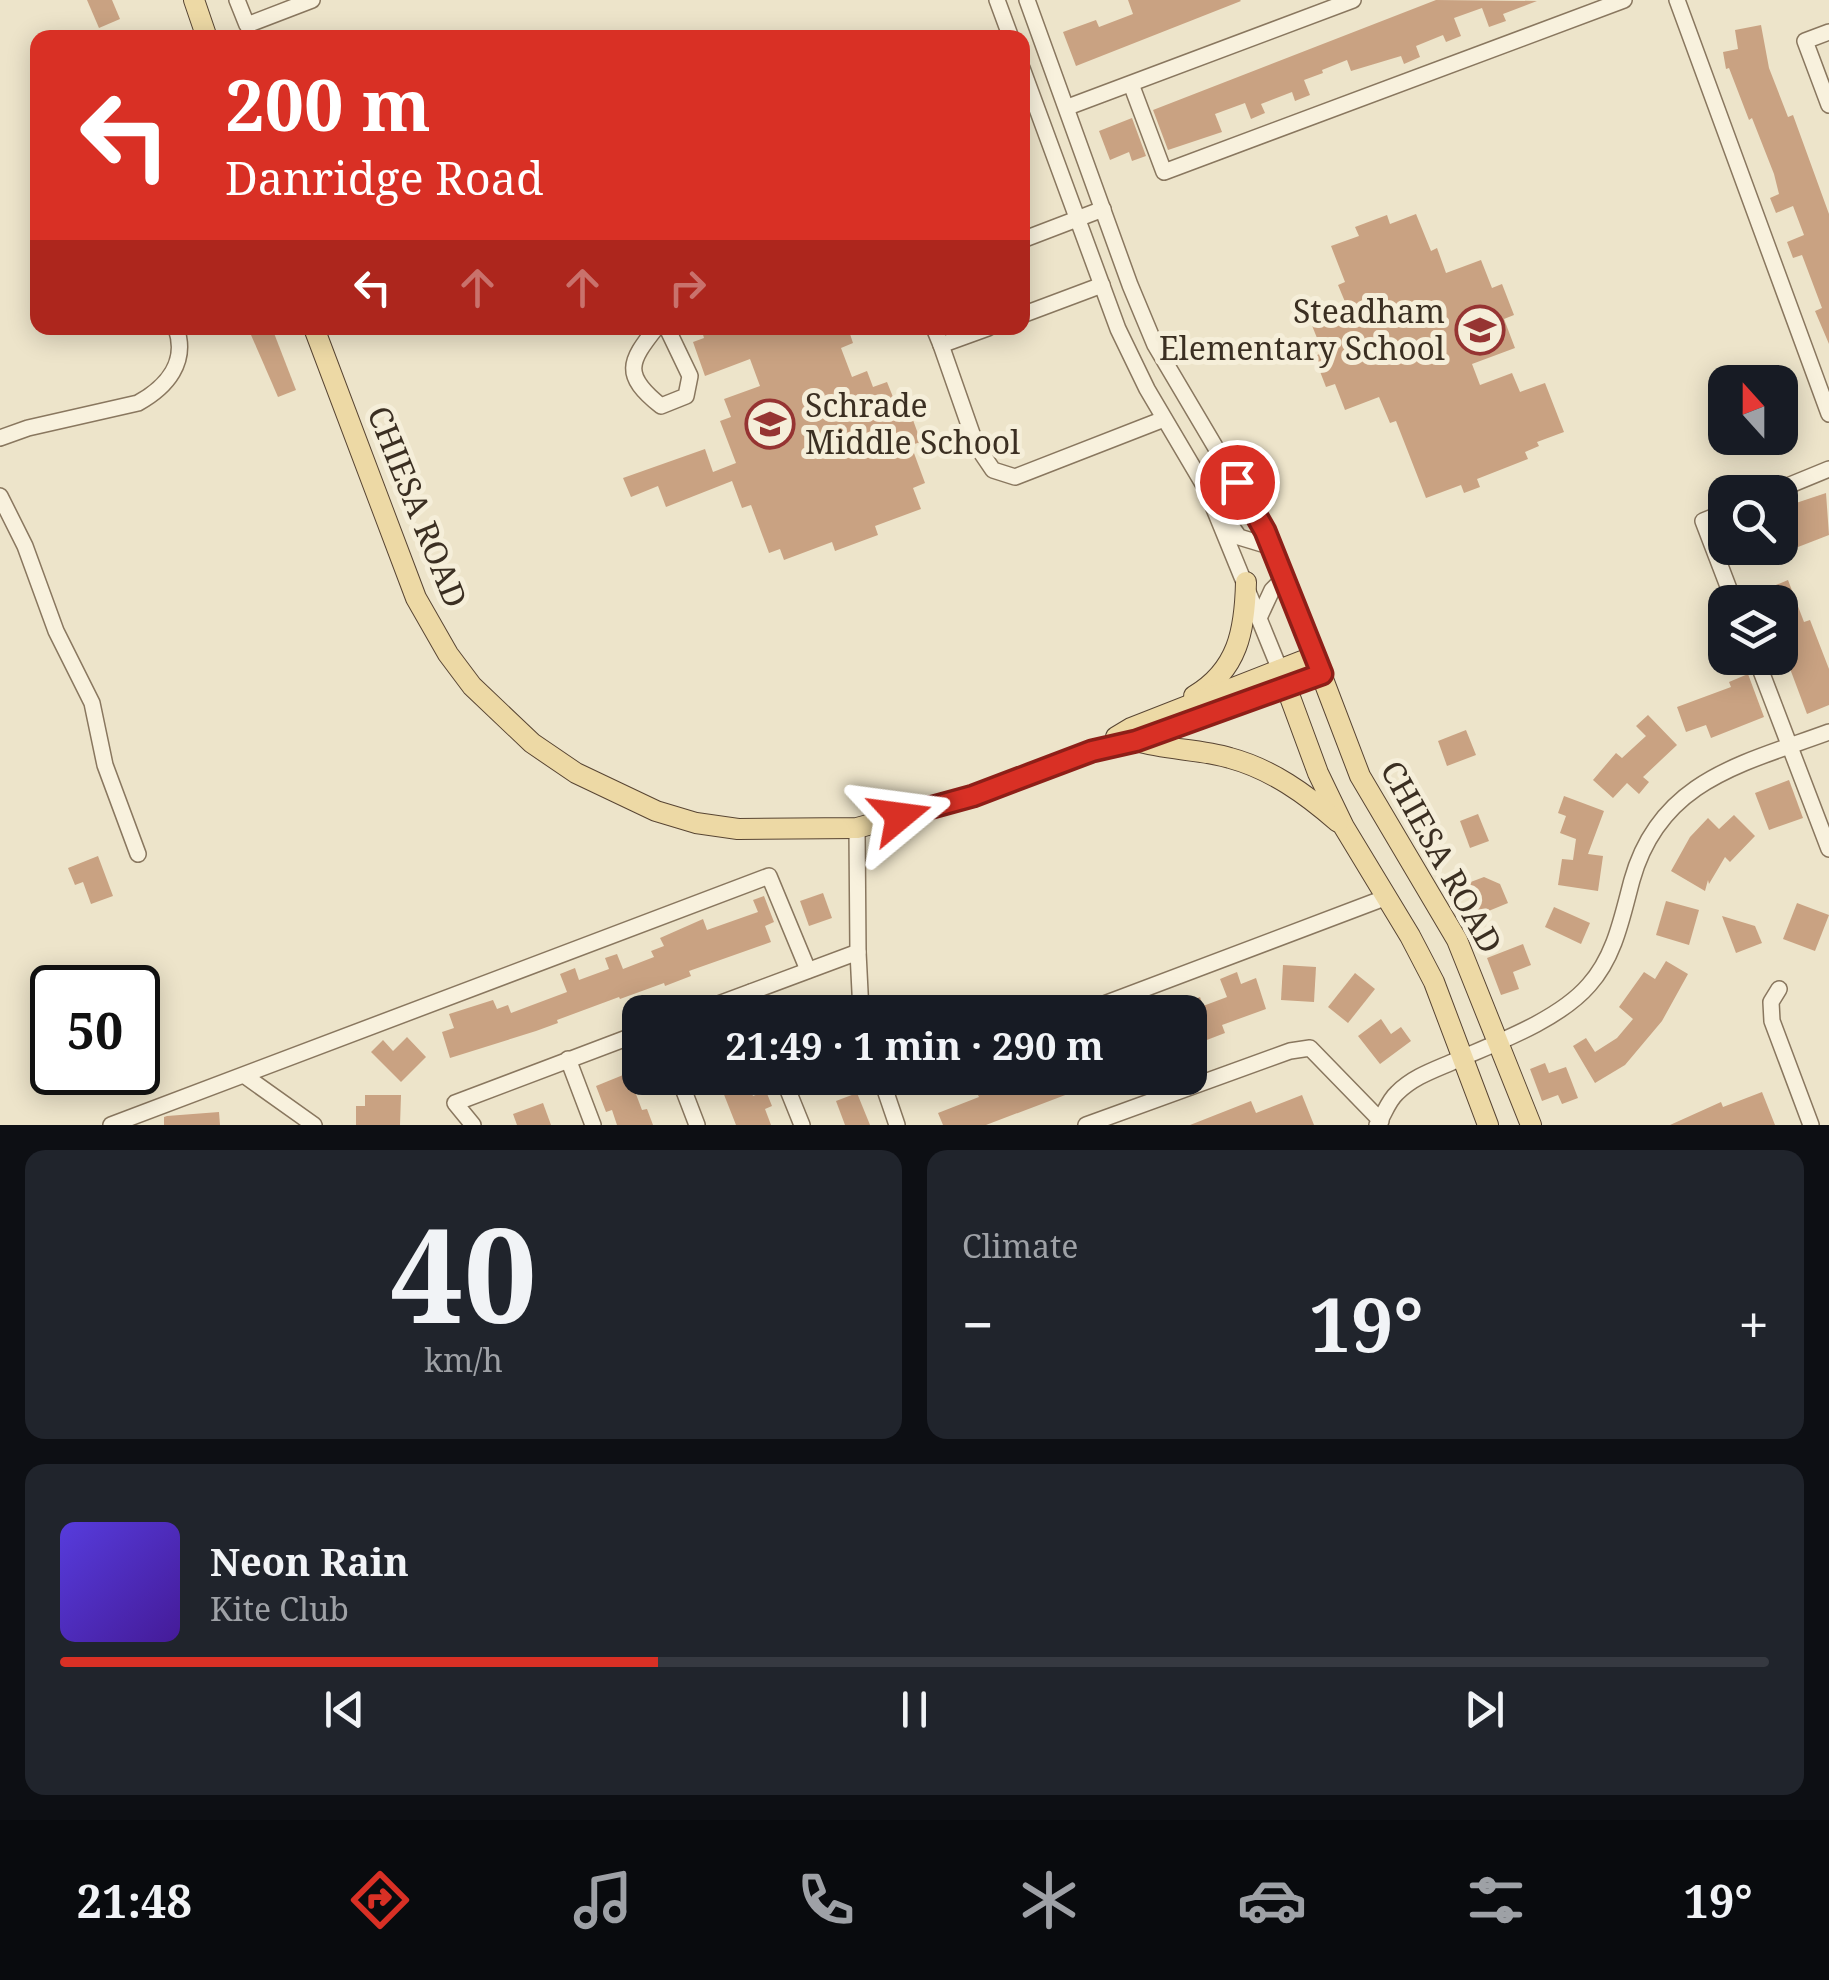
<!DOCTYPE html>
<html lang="en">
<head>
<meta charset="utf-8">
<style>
	body { margin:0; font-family:"Noto Serif",serif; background:#20242c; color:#f1f3f6; height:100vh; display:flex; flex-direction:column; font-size:38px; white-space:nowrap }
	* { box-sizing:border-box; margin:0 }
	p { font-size:32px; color:#9ea1a6 }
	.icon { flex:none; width:55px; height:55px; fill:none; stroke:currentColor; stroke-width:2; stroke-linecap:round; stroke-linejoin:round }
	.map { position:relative; height:1125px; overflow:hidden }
	.details { display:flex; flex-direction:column; gap:25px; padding:25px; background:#0d0f14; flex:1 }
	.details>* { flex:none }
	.top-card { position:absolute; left:30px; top:30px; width:1000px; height:305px; border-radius:20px; box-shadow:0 5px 25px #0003; background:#d93025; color:#fff; overflow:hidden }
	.needle { width:65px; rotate:339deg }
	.fabs { position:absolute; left:1708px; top:365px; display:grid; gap:20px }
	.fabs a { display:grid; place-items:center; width:90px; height:90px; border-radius:20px; background:#171b24; box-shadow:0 5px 25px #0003; font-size:50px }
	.speed { position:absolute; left:30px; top:965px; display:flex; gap:20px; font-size:50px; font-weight:700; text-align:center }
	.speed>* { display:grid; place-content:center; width:130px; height:130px; border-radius:50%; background:#171b24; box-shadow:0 5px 25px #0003; line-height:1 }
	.speed .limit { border:5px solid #111; border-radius:15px; background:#fff; color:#111 }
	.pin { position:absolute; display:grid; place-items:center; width:85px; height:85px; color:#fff; margin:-42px; border:5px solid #fff; border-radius:50%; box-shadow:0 2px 10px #0007 }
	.me { position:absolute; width:110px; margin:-55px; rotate:74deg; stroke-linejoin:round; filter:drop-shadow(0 0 8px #0008) }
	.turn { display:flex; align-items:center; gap:35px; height:210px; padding:0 30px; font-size:45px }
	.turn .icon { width:130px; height:130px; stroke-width:2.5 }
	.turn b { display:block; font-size:70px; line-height:85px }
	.lanes { display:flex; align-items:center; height:95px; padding:0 30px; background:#0003; justify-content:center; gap:50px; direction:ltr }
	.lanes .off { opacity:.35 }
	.big { font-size:75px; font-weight:700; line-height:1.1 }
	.details .widget { flex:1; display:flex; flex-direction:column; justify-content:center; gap:15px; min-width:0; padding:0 35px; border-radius:20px; background:#20242c }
	.details .dial { align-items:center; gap:0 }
	.dial b { font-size:130px; line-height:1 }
	.song { display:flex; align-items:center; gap:30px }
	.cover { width:120px; height:120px; border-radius:15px; background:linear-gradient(135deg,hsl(250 70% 55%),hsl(260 70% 35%)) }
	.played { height:10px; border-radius:5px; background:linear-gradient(90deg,#d93025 35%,#363941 35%) }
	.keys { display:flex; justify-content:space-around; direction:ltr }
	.heat { display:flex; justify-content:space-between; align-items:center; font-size:55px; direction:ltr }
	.details .tiles { flex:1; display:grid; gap:25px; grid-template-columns:1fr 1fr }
	.widget:last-child { grid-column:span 2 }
	.trip { position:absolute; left:622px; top:995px; width:585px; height:100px; border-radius:20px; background:#171b24; box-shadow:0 5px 25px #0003; font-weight:700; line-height:100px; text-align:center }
	.tab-bar { display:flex; height:160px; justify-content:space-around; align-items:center; background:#090b0e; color:#9ea1a6 }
	.tab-bar .icon { width:70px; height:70px }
	.tab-bar .selected { color:#d93025 }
	.tab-bar b { font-size:45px; color:#f1f3f6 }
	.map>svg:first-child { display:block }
</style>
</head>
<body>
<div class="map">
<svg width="1829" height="1125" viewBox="0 0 1829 1125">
	<rect width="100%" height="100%" fill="#ede4ca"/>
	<!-- building -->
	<g fill="#c9a282">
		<polygon points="87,0 112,0 120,19 99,28"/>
		<polygon points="1128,0 1240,0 1241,1 1076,66 1063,32 1096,20 1099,27 1133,14"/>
		<polygon points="1436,0 1537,1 1503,14 1506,21 1489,27 1482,8 1454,18 1461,36 1446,42 1443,35 1416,46 1420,57 1404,64 1401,56 1351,71 1347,60 1322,70 1323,73 1304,80 1310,95 1295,101 1292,92 1261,104 1265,113 1251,119 1245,103 1215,114 1222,132 1168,150 1153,110"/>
		<polygon points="1761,25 1769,68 1788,117 1793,115 1829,214 1829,344 1815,311 1822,308 1802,255 1793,258 1787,242 1804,235 1793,206 1776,213 1770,198 1779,194 1774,174 1752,118 1749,120 1729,68 1726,69 1723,52 1738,49 1735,30"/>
		<polygon points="1132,118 1146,156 1132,161 1129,152 1110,160 1099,131"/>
		<polygon points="1416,214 1431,251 1437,248 1446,273 1481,260 1492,288 1502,284 1514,315 1504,319 1515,348 1472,364 1480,385 1512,373 1520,392 1545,383 1564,432 1537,442 1539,446 1525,452 1528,459 1477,479 1480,487 1464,493 1461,485 1426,498 1396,421 1390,423 1379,397 1345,410 1335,384 1326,387 1314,356 1323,353 1311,323 1348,309 1338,285 1345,282 1331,246 1359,236 1355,227 1387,215 1390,224"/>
		<polygon points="248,328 272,328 296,390 278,397"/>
		<polygon points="701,328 848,328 853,343 841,348 852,377 867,371 873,387 887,382 895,402 905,398 921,442 911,445 925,483 913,488 921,509 875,526 878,535 835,551 832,542 784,560 780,549 769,553 751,505 742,508 732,481 666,507 658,486 631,497 623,478 705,449 713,472 736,463 720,421 731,417 724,399 760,386 750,359 705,376 693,342 704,338"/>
		<polygon points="1826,493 1829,535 1780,554 1780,519 1791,515 1787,506"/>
		<polygon points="1788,580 1804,622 1810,620 1829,669 1829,705 1807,714 1789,666 1785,667 1780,655 1780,652 1787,649 1780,630 1780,602 1763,602 1759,592"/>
		<polygon points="1748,674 1764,717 1711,738 1706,725 1686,732 1677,707 1731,687 1729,682"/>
		<polygon points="1648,715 1677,745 1643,777 1649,782 1639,794 1627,783 1613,798 1593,780 1616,753 1622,758 1646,736 1636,726"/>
		<polygon points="1466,730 1476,755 1447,766 1438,741"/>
		<polygon points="1789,780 1803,818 1769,830 1755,793"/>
		<polygon points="1564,796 1604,811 1588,854 1603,856 1598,891 1558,885 1562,859 1573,860 1576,839 1560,833 1566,816 1558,813"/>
		<polygon points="1478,814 1489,841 1470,848 1460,821"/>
		<polygon points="1734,815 1755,836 1730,862 1725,857 1709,884 1708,880 1705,891 1671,871 1690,837 1708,818 1719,829"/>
		<polygon points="98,856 113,896 91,904 83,882 75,885 68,868"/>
		<polygon points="1484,877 1500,884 1508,903 1474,917 1468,901 1474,899 1468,883"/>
		<polygon points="823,893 832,918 809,926 800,901"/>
		<polygon points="764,896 774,922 765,926 771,942 689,971 691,976 665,986 664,983 620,999 619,997 557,1020 558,1023 536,1031 450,1058 442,1032 454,1028 449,1014 493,1000 497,1009 508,1005 511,1013 567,992 560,974 575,968 579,980 609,969 605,958 617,954 623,969 654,957 651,951 664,946 660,938 703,919 707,930 758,912 753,900"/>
		<polygon points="1666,901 1699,910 1689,945 1656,935"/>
		<polygon points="1797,903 1829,915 1815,951 1783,939"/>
		<polygon points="1554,907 1590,923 1581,944 1545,927"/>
		<polygon points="1722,916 1755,926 1762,943 1736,953"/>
		<polygon points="1523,944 1531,965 1513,972 1519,989 1501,995 1487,958"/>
		<polygon points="1666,961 1688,974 1662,1021 1625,1065 1595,1083 1573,1046 1586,1038 1595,1052 1617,1038 1633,1019 1619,1007 1644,972 1655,979"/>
		<polygon points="1283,965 1316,967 1314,1002 1281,1000"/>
		<polygon points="1237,972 1241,984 1256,978 1266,1009 1222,1025 1225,1033 1199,1043 1190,1012 1187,1012 1183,1004 1200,997 1203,1006 1227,997 1220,979"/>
		<polygon points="1355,973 1375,989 1348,1023 1328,1007"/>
		<polygon points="1381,1019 1391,1034 1401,1027 1411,1041 1380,1064 1358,1036"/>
		<polygon points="407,1037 426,1057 401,1082 371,1052 383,1040 393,1051"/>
		<polygon points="1545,1063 1549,1073 1566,1067 1578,1098 1562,1104 1558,1095 1542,1101 1530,1069"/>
		<polygon points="628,1073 642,1110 647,1109 653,1125 617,1125 612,1110 606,1112 596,1086"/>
		<polygon points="746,1078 753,1096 766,1091 772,1106 765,1109 771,1125 736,1125 721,1087"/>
		<polygon points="1012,1078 1110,1078 986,1125 943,1125 938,1113 979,1097 976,1091"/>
		<polygon points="1762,1092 1775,1125 1670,1125 1721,1102 1723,1107"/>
		<polygon points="857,1093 870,1125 845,1125 836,1101"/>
		<polygon points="365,1095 401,1095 400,1125 356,1125 356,1106 365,1106"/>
		<polygon points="1302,1095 1314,1125 1190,1125 1251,1101 1256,1113"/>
		<polygon points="543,1103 551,1125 517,1125 513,1114"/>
		<polygon points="219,1112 220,1125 164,1125 164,1117 167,1116"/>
	</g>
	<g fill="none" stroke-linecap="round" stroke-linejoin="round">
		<!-- minor casing -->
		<g stroke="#89775f" stroke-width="18">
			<g id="minor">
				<polyline points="237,0 247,25 312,0"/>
				<polyline points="997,0 1011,38"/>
				<polyline points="1027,0 1130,285 1155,345 1265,531 1317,662"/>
				<polyline points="1677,0 1829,414"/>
				<polyline points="1829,32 1805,41 1829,105"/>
				<polyline points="1022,68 1118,329 1147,389 1206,489 1280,670"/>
				<polyline points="1131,84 1164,172 1624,0"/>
				<polyline points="1068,107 1353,0"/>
				<polyline points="1022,240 1103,209"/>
				<polyline points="1022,315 1102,285"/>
				<path d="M656,328C629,362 622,375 661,406L686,396L690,376L667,328"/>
				<polyline points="934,328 941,345 988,328"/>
				<polyline points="941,345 976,445 993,470 1015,477 1164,419"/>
				<path d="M0,438L28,428L138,403C167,387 188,362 176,328"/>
				<polyline points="1773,492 1829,469"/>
				<polyline points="0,496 25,546 56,631 92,703 105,765 138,854"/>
				<polyline points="1725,512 1703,521 1734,602"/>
				<polyline points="1225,517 1239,537 1272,547"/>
				<polyline points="1259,618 1272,590 1284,578"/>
				<polyline points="1756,658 1829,849"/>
				<polyline points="857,828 858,952 861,1012"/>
				<polyline points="1779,989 1771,1002 1772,1021 1811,1125"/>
				<polyline points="751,992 758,1012"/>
				<polyline points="697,1012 858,952"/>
				<polyline points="1083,1012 1387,897"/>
				<polyline points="568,1059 593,1125"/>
				<polyline points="245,1076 314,1125"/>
				<polyline points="679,1078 697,1125"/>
				<polyline points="783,1078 802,1125"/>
				<polyline points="881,1078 897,1125"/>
				<polyline points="884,1088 912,1078"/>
				<polyline points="111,1125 769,876 808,970"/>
				<polyline points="473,1125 455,1103 640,1033"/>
				<polyline points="1086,1125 1290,1051 1310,1048 1381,1121"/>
				<path d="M1377,1125C1384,1115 1388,1101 1397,1093C1412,1078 1431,1071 1450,1063C1493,1044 1558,1021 1589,985C1615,956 1622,917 1632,880C1660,780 1742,764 1829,732"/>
			</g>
		</g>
		<!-- major casing -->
		<g stroke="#584533" stroke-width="22">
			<g id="major">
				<polyline points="194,0 207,38"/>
				<polyline points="314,328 416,598 448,654 472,686 532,743 576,773 656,811 696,823 738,829 857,828 973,796 1093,751 1136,741 1322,674"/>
				<polyline points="1318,666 1360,776 1457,940 1531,1125"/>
				<polyline points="1280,670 1318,773 1344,827 1410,936 1434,982 1488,1125"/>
				<path d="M1194,696C1238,670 1245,630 1246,582"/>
				<polyline points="1116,737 1131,728 1315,656"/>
				<path d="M1136,741C1167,750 1200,749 1230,758C1271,769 1306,794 1338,822"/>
			</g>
		</g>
		<!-- minor -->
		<use href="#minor" stroke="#f8f1dd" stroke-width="15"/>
		<!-- major -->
		<use href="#major" stroke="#edd9a5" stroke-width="20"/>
	</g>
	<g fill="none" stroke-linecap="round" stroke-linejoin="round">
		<!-- route casing -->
		<g stroke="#8d1f18" stroke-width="25">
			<polyline id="route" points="900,816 973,796 1092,751 1136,741 1322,674 1265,531 1237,482"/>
		</g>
		<!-- route -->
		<use href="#route" stroke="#d93025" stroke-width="18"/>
	</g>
	<!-- icons -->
	<defs>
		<g id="school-ring" transform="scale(2.5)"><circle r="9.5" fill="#f5eed9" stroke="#963432" stroke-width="1.5"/><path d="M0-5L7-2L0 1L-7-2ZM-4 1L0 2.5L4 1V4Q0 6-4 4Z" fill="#963432"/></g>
	</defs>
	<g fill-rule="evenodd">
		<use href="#school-ring" x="1480" y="330"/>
		<use href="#school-ring" x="770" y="424"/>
	</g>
	<g text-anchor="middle" stroke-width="10" stroke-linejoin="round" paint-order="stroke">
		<!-- poi labels -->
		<g font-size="32" fill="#3b2f22" stroke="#f5eed9" text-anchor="end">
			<text x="1445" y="323">Steadham<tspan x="1445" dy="37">Elementary School</tspan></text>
			<text x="805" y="417" text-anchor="start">Schrade<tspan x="805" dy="37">Middle School</tspan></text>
		</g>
		<!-- street labels -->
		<g font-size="32" fill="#3b2f22" stroke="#f5eed9">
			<text transform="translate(417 507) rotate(68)" y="11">CHIESA ROAD</text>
			<text transform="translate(1441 857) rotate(61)" y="11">CHIESA ROAD</text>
		</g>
	</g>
</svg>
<div class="fabs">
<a><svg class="needle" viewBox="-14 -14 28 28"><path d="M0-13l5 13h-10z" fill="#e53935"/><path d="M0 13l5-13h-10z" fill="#9ea1a6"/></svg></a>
<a><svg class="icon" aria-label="search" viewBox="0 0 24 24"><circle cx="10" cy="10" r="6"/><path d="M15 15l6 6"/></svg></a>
<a><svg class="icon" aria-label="layers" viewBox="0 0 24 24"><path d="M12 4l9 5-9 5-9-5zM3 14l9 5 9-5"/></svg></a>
</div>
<div class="speed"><div class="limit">50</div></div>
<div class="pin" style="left:1237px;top:482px;background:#d93025"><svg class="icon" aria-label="arrive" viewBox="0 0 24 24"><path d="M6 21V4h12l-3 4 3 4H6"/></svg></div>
<svg class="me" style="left:900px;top:816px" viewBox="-20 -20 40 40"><path d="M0-17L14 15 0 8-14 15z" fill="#d93025" stroke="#fff" stroke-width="4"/></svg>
<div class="trip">21:49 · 1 min · 290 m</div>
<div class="top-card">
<div class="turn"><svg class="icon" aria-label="left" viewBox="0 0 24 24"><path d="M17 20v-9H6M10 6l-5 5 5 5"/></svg><div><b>200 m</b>Danridge Road</div></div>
<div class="lanes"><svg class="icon" aria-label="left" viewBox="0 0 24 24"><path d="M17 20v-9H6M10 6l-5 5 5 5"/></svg><svg class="icon off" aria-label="ahead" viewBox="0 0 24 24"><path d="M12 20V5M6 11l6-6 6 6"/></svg><svg class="icon off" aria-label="ahead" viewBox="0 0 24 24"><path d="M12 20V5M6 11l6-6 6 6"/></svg><svg class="icon off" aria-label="right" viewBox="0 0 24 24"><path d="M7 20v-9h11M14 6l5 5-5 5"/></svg></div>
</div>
</div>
<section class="details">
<div class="tiles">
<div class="widget dial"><b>40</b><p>km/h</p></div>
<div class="widget"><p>Climate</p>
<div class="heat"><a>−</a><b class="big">19°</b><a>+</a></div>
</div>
<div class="widget">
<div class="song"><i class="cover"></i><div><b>Neon Rain</b><p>Kite Club</p></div></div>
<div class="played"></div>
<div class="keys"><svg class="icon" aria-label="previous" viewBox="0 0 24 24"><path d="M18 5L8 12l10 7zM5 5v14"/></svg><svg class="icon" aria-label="pause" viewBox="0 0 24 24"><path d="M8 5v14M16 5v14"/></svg><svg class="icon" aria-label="next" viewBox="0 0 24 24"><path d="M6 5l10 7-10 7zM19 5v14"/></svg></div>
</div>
</div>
</section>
<nav class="tab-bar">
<b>21:48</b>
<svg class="icon selected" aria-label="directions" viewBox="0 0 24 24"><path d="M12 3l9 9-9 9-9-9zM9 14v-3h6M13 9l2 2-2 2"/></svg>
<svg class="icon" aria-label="music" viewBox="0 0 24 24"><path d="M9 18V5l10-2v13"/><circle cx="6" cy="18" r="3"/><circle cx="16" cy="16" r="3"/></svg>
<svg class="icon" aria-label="phone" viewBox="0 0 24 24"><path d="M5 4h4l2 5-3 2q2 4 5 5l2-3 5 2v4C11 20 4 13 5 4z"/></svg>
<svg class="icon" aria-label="climate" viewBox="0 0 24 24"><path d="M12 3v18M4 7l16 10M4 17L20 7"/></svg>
<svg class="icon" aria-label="car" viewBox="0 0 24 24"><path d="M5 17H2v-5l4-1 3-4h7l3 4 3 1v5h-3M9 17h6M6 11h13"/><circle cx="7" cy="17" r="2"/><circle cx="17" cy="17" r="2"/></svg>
<svg class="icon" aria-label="filters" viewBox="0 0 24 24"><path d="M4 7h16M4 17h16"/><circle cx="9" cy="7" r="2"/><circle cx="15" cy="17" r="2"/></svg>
<b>19°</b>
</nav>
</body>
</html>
